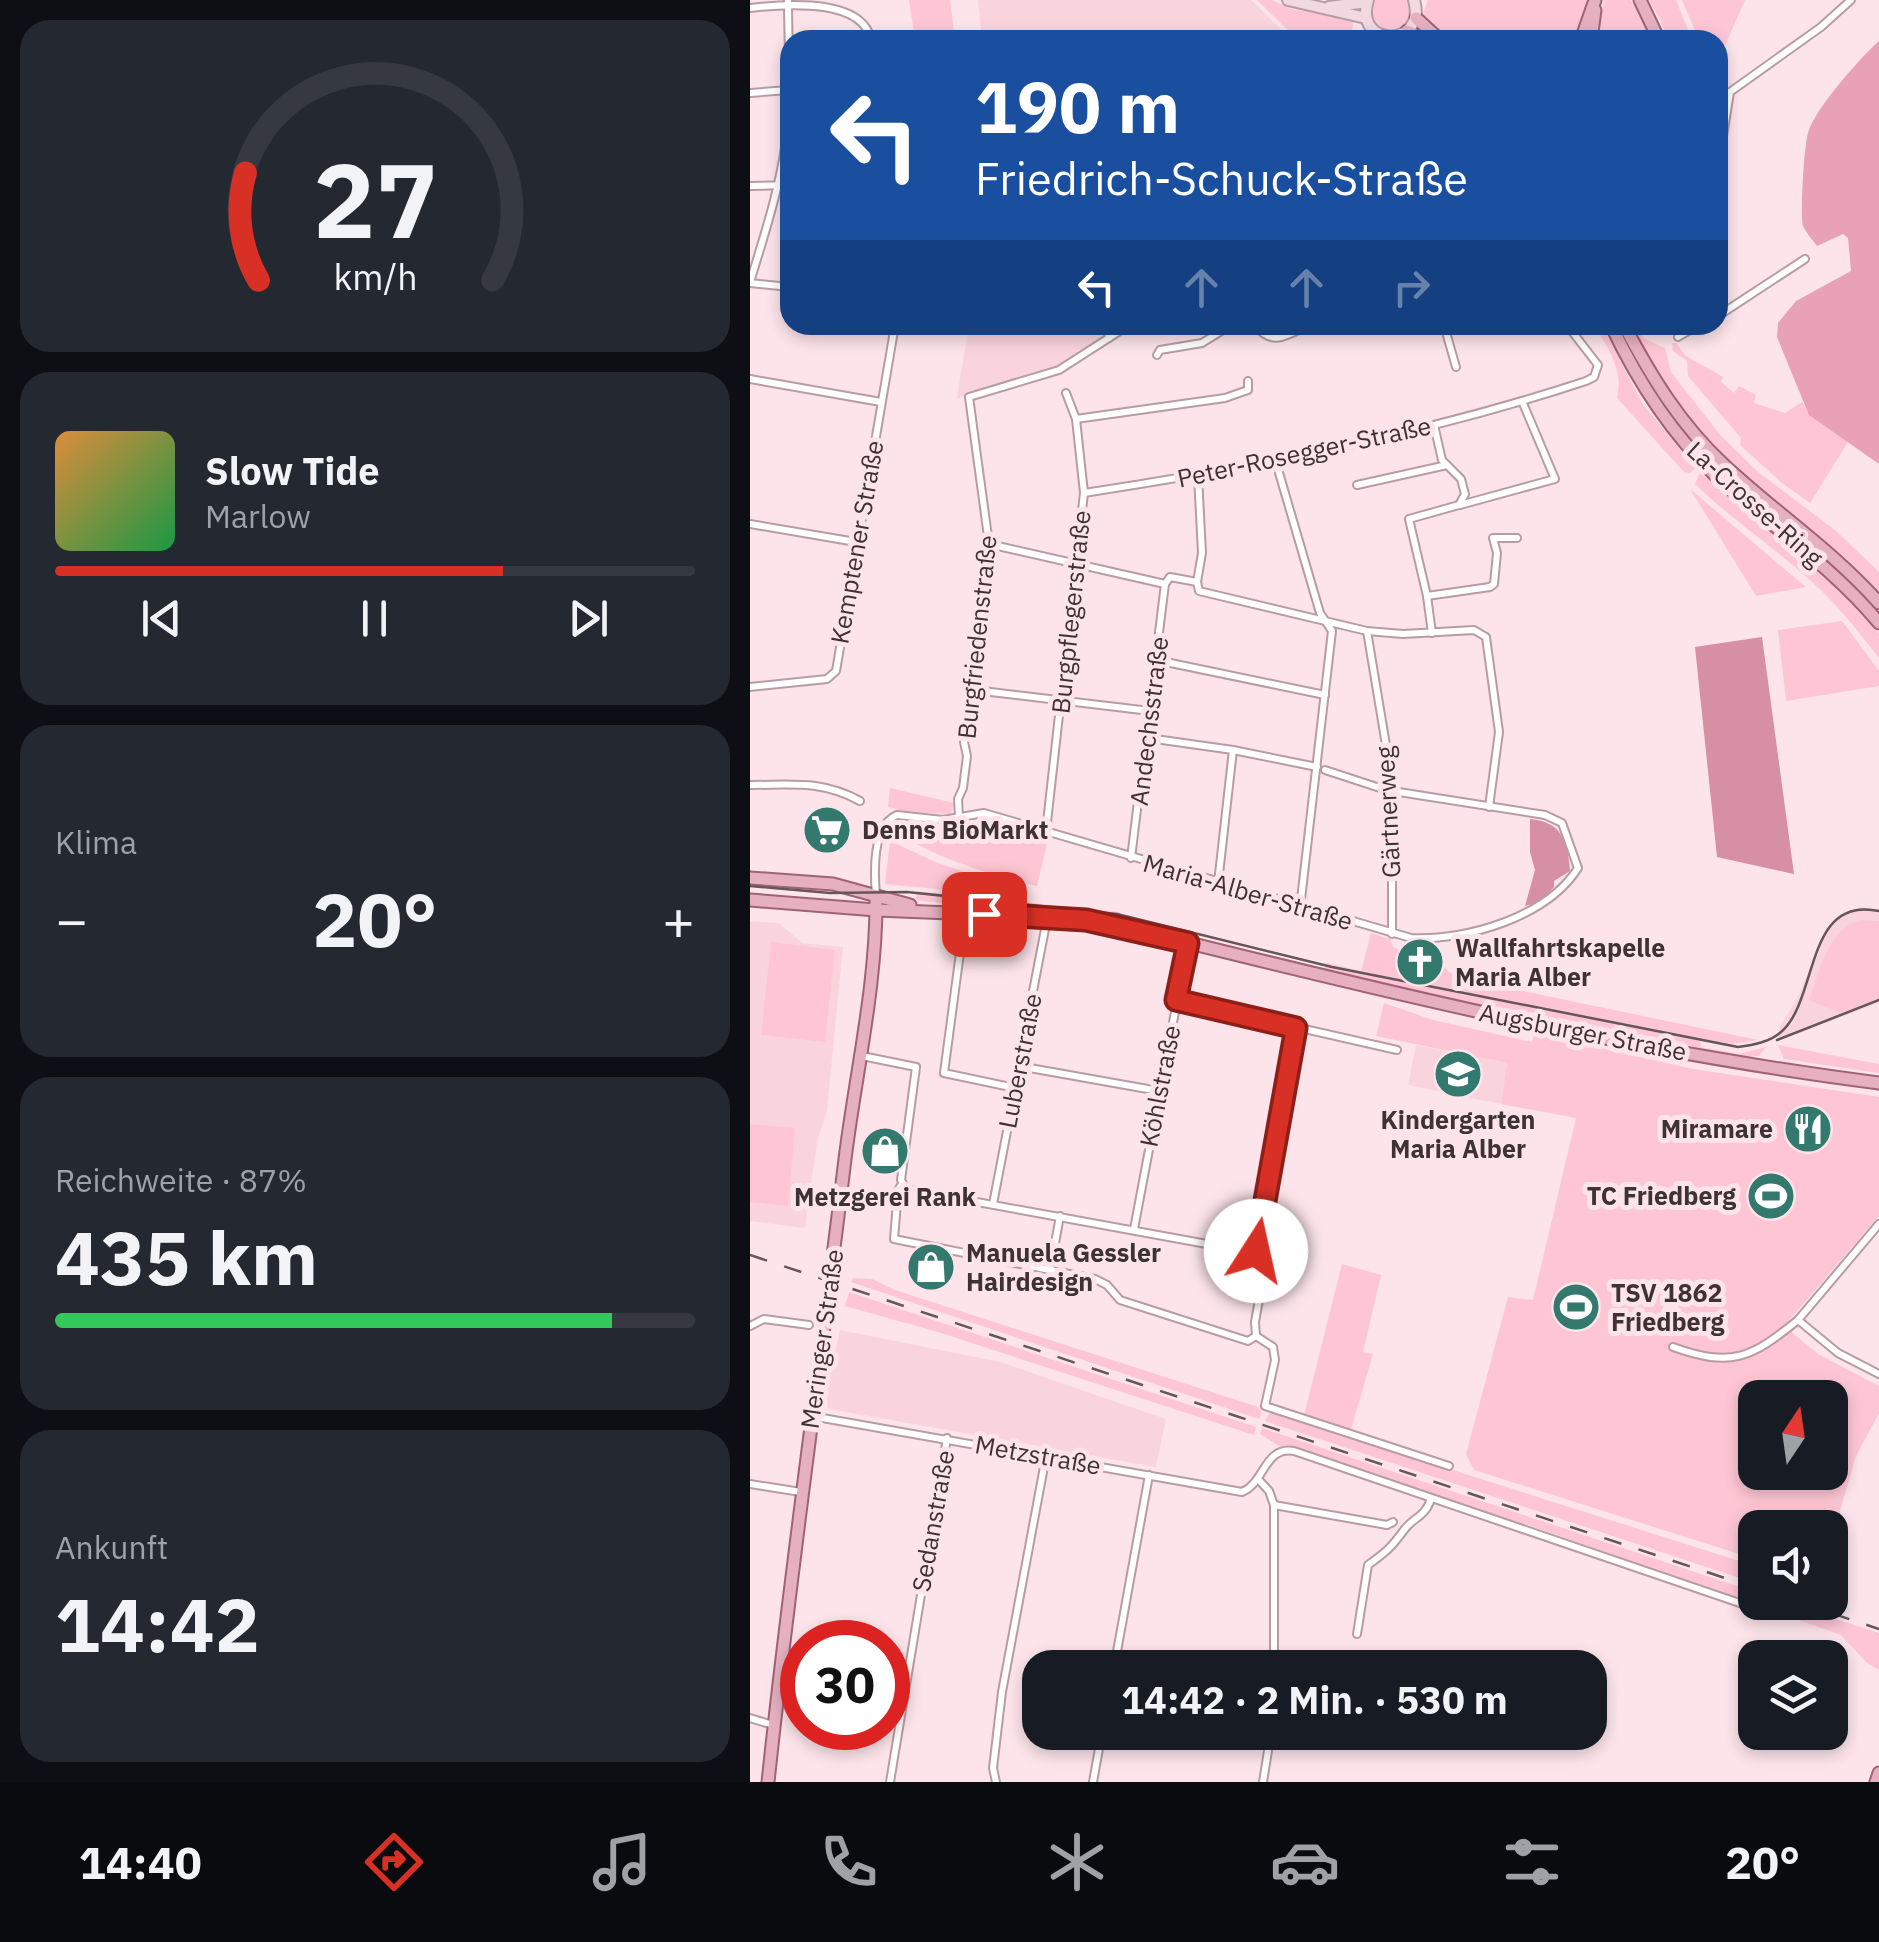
<!DOCTYPE html>
<html lang="de">
<head>
<meta charset="utf-8">
<style>
	body { margin:0; font-family:"IBM Plex Sans",sans-serif; background:#242831; color:#f1f3f6; height:100vh; display:flex; flex-direction:column; font-size:38px; white-space:nowrap }
	* { box-sizing:border-box; margin:0 }
	p { font-size:32px; color:#9ea1a6 }
	.icon { flex:none; width:55px; height:55px; fill:none; stroke:currentColor; stroke-width:2; stroke-linecap:round; stroke-linejoin:round }
	.map { position:relative; flex:1; overflow:hidden }
	.panel { display:flex; flex-direction:column; gap:20px; padding:20px; background:#0d0f14; width:750px }
	.panel>* { flex:none }
	.banner { position:absolute; left:30px; top:30px; width:948px; height:305px; border-radius:30px; box-shadow:0 5px 15px #0003; background:#1a4fa0; color:#fff; overflow:hidden }
	.needle { width:65px; rotate:13deg }
	.fabs { position:absolute; left:988px; top:1380px; display:grid; gap:20px }
	.fabs a { display:grid; place-items:center; width:110px; height:110px; border-radius:20px; background:#171b24; box-shadow:0 5px 15px #0003; font-size:50px }
	.speed { position:absolute; left:30px; top:1620px; display:flex; gap:20px; font-size:50px; font-weight:700; text-align:center }
	.speed>* { display:grid; place-content:center; width:130px; height:130px; border-radius:50%; background:#171b24; box-shadow:0 5px 15px #0003; line-height:1 }
	.speed .limit { border:15px solid #d22; background:#fff; color:#111 }
	.pin { position:absolute; display:grid; place-items:center; width:85px; height:85px; color:#fff; margin:-42px; border-radius:20px; box-shadow:0 5px 15px #0006 }
	.me { position:absolute; width:110px; margin:-55px; rotate:10deg; stroke-linejoin:round; filter:drop-shadow(0 0 8px #0008) }
	.turn { display:flex; align-items:center; gap:35px; height:210px; padding:0 30px; font-size:45px }
	.turn .icon { width:130px; height:130px; stroke-width:2.5 }
	.turn b { display:block; font-size:70px; line-height:85px }
	.lanes { display:flex; align-items:center; height:95px; padding:0 30px; background:#0003; justify-content:center; gap:50px; direction:ltr }
	.lanes .off { opacity:.35 }
	.big { font-size:75px; font-weight:800; line-height:1.1 }
	.panel .widget { flex:1; display:flex; flex-direction:column; justify-content:center; gap:15px; min-width:0; padding:0 35px; border-radius:30px; background:#242831 }
	.panel .dial { align-items:center; gap:0 }
	.dial svg { height:260px; overflow:visible; fill:none; stroke:#363941; stroke-width:7; stroke-linecap:round; text-anchor:middle }
	.dial text { fill:#f1f3f6; stroke:none }
	.song { display:flex; align-items:center; gap:30px }
	.cover { width:120px; height:120px; border-radius:15px; background:linear-gradient(135deg,hsl(30 70% 55%),hsl(140 70% 35%)) }
	.played { height:10px; border-radius:5px; background:linear-gradient(90deg,#d93025 70%,#363941 70%) }
	.keys { display:flex; justify-content:space-around; direction:ltr }
	.heat { display:flex; justify-content:space-between; align-items:center; font-size:55px; direction:ltr }
	.charge { height:15px; border-radius:8px; background:linear-gradient(90deg,#34c759 87%,#363941 0) }
	.trip { position:absolute; left:272px; top:1650px; width:585px; height:100px; border-radius:30px; background:#171b24; box-shadow:0 5px 15px #0003; font-weight:800; line-height:100px; text-align:center }
	.menu { display:flex; height:160px; justify-content:space-around; align-items:center; background:#090b0e; color:#9ea1a6 }
	.menu .icon { width:70px; height:70px }
	.menu .on { color:#d93025 }
	.menu b { font-size:45px; color:#f1f3f6 }
	main { display:flex; flex:1; min-height:0 }
	.map>svg:first-child { display:block }
</style>
</head>
<body>
<main>
<section class="panel">
<div class="widget dial"><svg viewBox="0 0 100 80">
<path d="M14 69A42 42 0 1 1 86 69"/>
<path d="M14 69A42 42 0 0 1 10 36" stroke="#d93025"/>
<text x="50" y="56" font-size="32" font-weight="700">27</text>
<text x="50" y="72" font-size="11">km/h</text>
</svg></div>
<div class="widget">
<div class="song"><i class="cover"></i><div><b>Slow Tide</b><p>Marlow</p></div></div>
<div class="played"></div>
<div class="keys"><svg class="icon" aria-label="previous" viewBox="0 0 24 24"><path d="M18 5L8 12l10 7zM5 5v14"/></svg><svg class="icon" aria-label="pause" viewBox="0 0 24 24"><path d="M8 5v14M16 5v14"/></svg><svg class="icon" aria-label="next" viewBox="0 0 24 24"><path d="M6 5l10 7-10 7zM19 5v14"/></svg></div>
</div>
<div class="widget"><p>Klima</p>
<div class="heat"><a>−</a><b class="big">20°</b><a>+</a></div>
</div>
<div class="widget"><p>Reichweite · 87%</p><b class="big">435 km</b><div class="charge"></div></div>
<div class="widget"><p>Ankunft</p><b class="big">14:42</b></div>
</section>
<div class="map">
<svg width="1129" height="1782" viewBox="0 0 1129 1782">
	<rect width="100%" height="100%" fill="#fce4ea"/>
	<!-- built -->
	<g fill="#fad4dd">
		<polygon points="228,0 501,0 542,40 232,40"/>
		<polygon points="219,325 386,325 304,376 204,399 207,397"/>
		<polygon points="1110,907 1129,909 1129,1003 1028,1041 1030,1026 1047,999 1077,927 1091,914"/>
		<polygon points="0,921 29,923 52,943 93,947 77,1110 67,1142 55,1228 0,1221"/>
		<polygon points="666,1045 757,1063 751,1104 658,1085"/>
		<polygon points="90,1330 250,1362 416,1419 406,1467 79,1409 74,1402"/>
	</g>
	<!-- green -->
	<g fill="#fec6d4" fill-rule="evenodd">
		<polygon points="159,0 200,0 205,40 165,40"/>
		<polygon points="507,0 522,0 541,9 603,19 602,40 548,40"/>
		<polygon points="625,0 659,0 661,19 653,29 634,30 622,18"/>
		<polygon points="678,0 837,0 826,40 695,40 672,16"/>
		<polygon points="854,0 880,0 891,14 903,40 847,40"/>
		<polygon points="899,0 926,0 942,40 917,40 911,21"/>
		<polygon points="932,0 995,0 968,61 968,40 949,40"/>
		<path d="M844,325H852L892,403L945,468L940,473L934,472L867,398C874,369 858,349 844,325Z"/>
		<path d="M881,325H889L893,338L915,348L921,372L971,436L1007,471L1086,531L1129,572V594C1094,549 1044,519 1002,482C951,438 910,386 881,325Z"/>
		<polygon points="922,343 926,343 936,356 973,377 971,382 984,393 989,386 1006,395 1004,403 1035,413 1052,402 1060,415 1098,442 1060,503 1032,483 990,445 991,438 938,376 937,361 923,351"/>
		<path d="M950,473C985,499 1121,598 1129,635C1129,642 1129,651 1129,658C1108,631 1087,604 1061,581C1024,547 981,519 945,484Z"/>
		<polygon points="940,489 1051,583 1056,587 1006,596"/>
		<polygon points="1092,621 1129,671 1129,686 1036,701 1028,630"/>
		<polygon points="140,788 204,803 201,814 157,812 138,807"/>
		<path d="M158,820L177,825L255,829L297,843L287,886C252,878 168,854 146,828V823Z"/>
		<polygon points="140,841 188,863 273,892 278,898 135,884"/>
		<polygon points="167,891 370,912 369,919 151,899 166,898"/>
		<path d="M1111,920L1129,921V998L1091,1013L1059,1000C1070,971 1077,929 1111,920Z"/>
		<polygon points="621,933 640,939 643,947 654,952 652,967 682,972 684,960 706,977 1008,1040 982,1044 951,1039 950,1047 989,1054 1016,1047 1009,1056 998,1057 746,1010 574,971 576,963 611,971"/>
		<polygon points="21,942 85,950 75,1042 11,1035"/>
		<path d="M634,1003L683,1020L782,1042L784,1033L943,1069L1129,1097V1216L1034,1326L1068,1354L1129,1386V1413L1106,1456L1089,1514L1080,1529L1005,1528V1559L724,1470L716,1454L758,1297L783,1300L826,1118L751,1104L757,1063L626,1036ZM1005,1398H1080V1472H1005Z"/>
		<polygon points="1028,1045 1129,1064 1129,1073 1034,1059"/>
		<polygon points="0,1124 45,1128 38,1206 0,1202"/>
		<polygon points="592,1264 631,1275 613,1352 623,1354 601,1429 554,1415"/>
		<polygon points="103,1278 122,1279 145,1290 508,1407 512,1413 509,1419 101,1282"/>
		<polygon points="99,1292 506,1427 504,1435 188,1332 95,1306"/>
		<polygon points="520,1412 1005,1566 1005,1583 515,1421"/>
		<polygon points="512,1428 1005,1592 1005,1602 1037,1603 1129,1633 1129,1670 1116,1662 1091,1635 778,1525 691,1500 687,1495 540,1446 531,1447 510,1434"/>
	</g>
	<!-- forest -->
	<g fill="#d68fa3">
		<polygon points="1012,637 1044,874 967,857 945,647"/>
		<path d="M780,819C812,822 818,841 820,871L804,881V887L791,901L775,906L785,870L780,852Z"/>
	</g>
	<!-- water -->
	<path fill="#e9a1b5" d="M1129,41V464L1059,415L1027,337L1028,323L1046,301L1101,271L1098,238L1093,234L1067,246C1063,240 1056,233 1053,226C1050,216 1054,146 1058,133C1064,110 1110,58 1129,41Z"/>
	<g fill="none" stroke-linecap="round" stroke-linejoin="round">
		<!-- minor casing -->
		<g stroke="#b89ca3" stroke-width="10">
			<g id="minor">
				<path d="M0,8C43,3 113,0 121,40"/>
				<polyline points="0,93 38,90"/>
				<polyline points="968,168 980,92 1071,27 1101,0"/>
				<polyline points="0,186 40,185"/>
				<path d="M0,282C16,230 33,178 38,124C41,83 38,41 38,0"/>
				<polyline points="0,283 40,287"/>
				<polyline points="968,316 1055,259"/>
				<polyline points="357,325 359,338"/>
				<path d="M505,325C522,347 536,336 558,325"/>
				<polyline points="694,325 706,367"/>
				<polyline points="928,337 949,325"/>
				<polyline points="407,355 410,350 452,343 481,325"/>
				<polyline points="0,379 131,402"/>
				<polyline points="326,419 475,398 498,390 498,381"/>
				<polyline points="525,459 570,613 582,631 550,908"/>
				<polyline points="607,485 697,465"/>
				<path d="M334,493C503,467 673,435 836,381L844,377L848,365L817,325"/>
				<polyline points="710,505 805,479 772,401"/>
				<polyline points="0,524 106,542"/>
				<polyline points="239,544 415,584 420,577 447,582 449,591 617,631 653,634 724,630 736,637 749,732 739,807"/>
				<polyline points="447,582 452,553 448,476"/>
				<polyline points="677,596 740,587 744,584 747,553 743,538 767,538"/>
				<polyline points="617,631 642,781 642,934"/>
				<polyline points="682,633 677,596 659,519 709,505 715,494 711,479 692,460 684,425"/>
				<polyline points="406,660 575,695"/>
				<polyline points="0,687 77,679 86,671 145,325"/>
				<polyline points="224,690 400,711"/>
				<polyline points="398,738 483,750 567,767"/>
				<path d="M0,785C42,785 72,780 110,801"/>
				<polyline points="209,817 208,799 213,788 217,756 214,742 218,708 224,690 222,674 225,646 232,631 235,608 231,595 239,544 219,397 309,370 379,325"/>
				<polyline points="296,831 334,493 326,419 316,393"/>
				<polyline points="381,858 415,584"/>
				<polyline points="468,883 483,750"/>
				<path d="M126,896C124,872 122,825 147,815L193,820L234,813L661,938C716,941 797,917 828,868L812,823L795,815L636,790L575,770"/>
				<polyline points="215,915 194,1073 270,1089"/>
				<polyline points="427,1000 647,1050"/>
				<polyline points="112,1056 166,1067 151,1180 156,1189 517,1255 505,1322 506,1336"/>
				<polyline points="274,1067 409,1091"/>
				<polyline points="152,1184 148,1190 144,1239 345,1279 357,1285 370,1300 498,1341 506,1336 523,1347 525,1360 515,1406 699,1466"/>
				<path d="M243,1204L263,1100C267,1086 278,1075 270,1058L297,919"/>
				<polyline points="384,1229 438,943"/>
				<polyline points="506,1251 546,1028"/>
				<polyline points="300,1270 310,1216"/>
				<polyline points="1048,1320 1129,1224"/>
				<polyline points="0,1326 14,1319 59,1325"/>
				<path d="M923,1347C982,1368 1001,1358 1048,1320L1088,1353L1129,1374"/>
				<path d="M61,1416L492,1492C515,1483 514,1446 544,1451L1016,1612"/>
				<polyline points="508,1479 519,1491 524,1505 524,1668"/>
				<polyline points="0,1484 51,1492"/>
				<polyline points="524,1505 637,1525 643,1522"/>
				<path d="M607,1634L618,1565C636,1552 641,1548 654,1530C664,1516 674,1519 681,1499"/>
				<polyline points="364,1668 399,1475"/>
				<polyline points="0,1718 23,1725"/>
				<polyline points="140,1782 197,1438"/>
				<polyline points="246,1782 243,1768 252,1692 296,1456"/>
				<polyline points="343,1782 352,1732"/>
				<polyline points="513,1782 521,1732"/>
			</g>
		</g>
		<!-- secondary casing -->
		<g stroke="#b89ca3" stroke-width="14">
			<g id="secondary">
				<polyline points="538,0 616,18"/>
				<path d="M618,0C603,49 678,48 664,0"/>
				<polyline points="579,7 617,2"/>
			</g>
		</g>
		<!-- primary casing -->
		<g stroke="#a06274" stroke-width="15">
			<g id="primary">
				<polyline points="890,0 909,40"/>
				<polyline points="666,18 690,40"/>
				<polyline points="657,31 675,40"/>
				<polyline points="831,40 845,0"/>
				<polyline points="841,40 845,10"/>
				<path d="M861,325C887,380 921,433 965,475C1020,526 1081,565 1129,623"/>
				<path d="M874,325C901,376 930,424 973,464C1024,512 1082,550 1129,603"/>
				<polyline points="0,878 83,884 160,905"/>
				<path d="M0,900L126,910L297,917L359,923C614,987 869,1050 1129,1083"/>
				<path d="M18,1782C40,1574 70,1367 95,1159C106,1071 127,984 126,896"/>
				<polyline points="1126,1782 1129,1773"/>
			</g>
		</g>
		<!-- minor -->
		<use href="#minor" stroke="#fff" stroke-width="6"/>
		<!-- secondary -->
		<use href="#secondary" stroke="#f2d8e0" stroke-width="10"/>
		<!-- primary -->
		<use href="#primary" stroke="#e6b0c0" stroke-width="11"/>
		<!-- tram -->
		<g stroke="#645659" stroke-width="2.5">
			<path d="M0,886L80,893L157,892L367,914L582,967L988,1047C1003,1045 1020,1042 1031,1032C1069,1000 1054,895 1129,911"/>
			<polyline points="1027,1040 1129,1000"/>
		</g>
		<!-- rail -->
		<g stroke="#645659" stroke-width="2.5" stroke-dasharray="18 18" stroke-linecap="butt">
			<polyline points="0,1255 1005,1588"/>
			<polyline points="1048,1602 1129,1629"/>
		</g>
	</g>
	<g fill="none" stroke-linecap="round" stroke-linejoin="round">
		<!-- route casing -->
		<g stroke="#8d1f18" stroke-width="25">
			<polyline id="route" points="234,914 336,920 438,943 426,1000 546,1028 506,1251"/>
		</g>
		<!-- route -->
		<use href="#route" stroke="#d93025" stroke-width="18"/>
	</g>
	<!-- icons -->
	<defs>
		<g id="supermarket-disc" transform="scale(2.5)"><circle r="9.5" fill="#34796e" stroke="#fce4ea"/><path d="M-6-5.5h2.5l.6 2H6L4.5 2H-2.5L-4.4-4H-6ZM-1.5 3.2a1.3 1.3 0 1 0 .1 0ZM3 3.2a1.3 1.3 0 1 0 .1 0Z" fill="#fff"/></g>
		<g id="church-disc" transform="scale(2.5)"><circle r="9.5" fill="#34796e" stroke="#fce4ea"/><path d="M-1.2-6h2.4v3.5h3.3v2.4h-3.3V6h-2.4V-.1h-3.3v-2.4h3.3Z" fill="#fff"/></g>
		<g id="school-disc" transform="scale(2.5)"><circle r="9.5" fill="#34796e" stroke="#fce4ea"/><path d="M0-5L7-2L0 1L-7-2ZM-4 1L0 2.5L4 1V4Q0 6-4 4Z" fill="#fff"/></g>
		<g id="restaurant-disc" transform="scale(2.5)"><circle r="9.5" fill="#34796e" stroke="#fce4ea"/><path d="M-5-6h1v4h1v-4h1v4h1v-4h1v5L-1.5 .5V6h-2V.5L-5-1ZM5-6V6H3V1.5H1.5Q1.5-4 5-6Z" fill="#fff"/></g>
		<g id="shop-disc" transform="scale(2.5)"><circle r="9.5" fill="#34796e" stroke="#fce4ea"/><path d="M-5-2.5h2.3a2.7 3.5 0 0 1 5.4 0H5L5.5 6h-11ZM-1.5-2.5h3a1.5 2.3 0 0 0-3 0Z" fill="#fff"/></g>
		<g id="stadium-disc" transform="scale(2.5)"><circle r="9.5" fill="#34796e" stroke="#fce4ea"/><path d="M0-5a6.5 5 0 1 0 0 10a6.5 5 0 1 0 0-10ZM-3.5-1.8h7v3.6h-7Z" fill="#fff"/></g>
	</defs>
	<g fill-rule="evenodd">
		<use href="#supermarket-disc" x="77" y="830"/>
		<use href="#church-disc" x="670" y="962"/>
		<use href="#school-disc" x="708" y="1074"/>
		<use href="#restaurant-disc" x="1058" y="1129"/>
		<use href="#shop-disc" x="135" y="1151"/>
		<use href="#stadium-disc" x="1021" y="1196"/>
		<use href="#shop-disc" x="181" y="1267"/>
		<use href="#stadium-disc" x="826" y="1307"/>
	</g>
	<g text-anchor="middle" stroke-width="10" stroke-linejoin="round" paint-order="stroke">
		<!-- street labels -->
		<g font-size="25" fill="#3d3234" stroke="#fce4ea">
			<text transform="translate(554 452) rotate(-12)" y="9">Peter-Rosegger-Straße</text>
			<text transform="translate(1005 504) rotate(42)" y="9">La-Crosse-Ring</text>
			<text transform="translate(107 542) rotate(-80)" y="9">Kemptener Straße</text>
			<text transform="translate(321 612) rotate(-84)" y="9">Burgpflegerstraße</text>
			<text transform="translate(227 637) rotate(-84)" y="9">Burgfriedenstraße</text>
			<text transform="translate(399 721) rotate(-83)" y="9">Andechsstraße</text>
			<text transform="translate(638 812) rotate(-93)" y="9">Gärtnerweg</text>
			<text transform="translate(498 892) rotate(16)" y="9">Maria-Alber-Straße</text>
			<text transform="translate(833 1032) rotate(11)" y="9">Augsburger Straße</text>
			<text transform="translate(270 1061) rotate(-79)" y="9">Luberstraße</text>
			<text transform="translate(410 1086) rotate(-79)" y="9">Köhlstraße</text>
			<text transform="translate(72 1339) rotate(-82)" y="9">Meringer Straße</text>
			<text transform="translate(288 1455) rotate(10)" y="9">Metzstraße</text>
			<text transform="translate(183 1521) rotate(-80)" y="9">Sedanstraße</text>
		</g>
		<!-- poi labels -->
		<g font-size="25" font-weight="bold" fill="#3d3234" stroke="#fce4ea" text-anchor="start">
			<text x="112" y="839">Denns BioMarkt</text>
			<text x="705" y="957">Wallfahrtskapelle<tspan x="705" dy="29">Maria Alber</tspan></text>
			<text x="708" y="1129" text-anchor="middle">Kindergarten<tspan x="708" dy="29">Maria Alber</tspan></text>
			<text x="1023" y="1138" text-anchor="end">Miramare</text>
			<text x="986" y="1205" text-anchor="end">TC Friedberg</text>
			<text x="135" y="1206" text-anchor="middle">Metzgerei Rank</text>
			<text x="216" y="1262">Manuela Gessler<tspan x="216" dy="29">Hairdesign</tspan></text>
			<text x="861" y="1302">TSV 1862<tspan x="861" dy="29">Friedberg</tspan></text>
		</g>
	</g>
</svg>
<div class="fabs">
<a><svg class="needle" viewBox="-14 -14 28 28"><path d="M0-13l5 13h-10z" fill="#e53935"/><path d="M0 13l5-13h-10z" fill="#9ea1a6"/></svg></a>
<a><svg class="icon" aria-label="sound" viewBox="0 0 24 24"><path d="M4 9h4l5-4v14l-5-4H4zM17 9q2 3 0 6"/></svg></a>
<a><svg class="icon" aria-label="layers" viewBox="0 0 24 24"><path d="M12 4l9 5-9 5-9-5zM3 14l9 5 9-5"/></svg></a>
</div>
<div class="speed"><div class="limit">30</div></div>
<div class="pin" style="left:234px;top:914px;background:#d93025"><svg class="icon" aria-label="arrive" viewBox="0 0 24 24"><path d="M6 21V4h12l-3 4 3 4H6"/></svg></div>
<svg class="me" style="left:506px;top:1251px" viewBox="-20 -20 40 40"><circle r="19" fill="#fff"/><path d="M0-13L10 11 0 6-10 11z" fill="#d93025"/></svg>
<div class="trip">14:42 · 2 Min. · 530 m</div>
<div class="banner">
<div class="turn"><svg class="icon" aria-label="left" viewBox="0 0 24 24"><path d="M17 20v-9H6M10 6l-5 5 5 5"/></svg><div><b>190 m</b>Friedrich-Schuck-Straße</div></div>
<div class="lanes"><svg class="icon" aria-label="left" viewBox="0 0 24 24"><path d="M17 20v-9H6M10 6l-5 5 5 5"/></svg><svg class="icon off" aria-label="ahead" viewBox="0 0 24 24"><path d="M12 20V5M6 11l6-6 6 6"/></svg><svg class="icon off" aria-label="ahead" viewBox="0 0 24 24"><path d="M12 20V5M6 11l6-6 6 6"/></svg><svg class="icon off" aria-label="right" viewBox="0 0 24 24"><path d="M7 20v-9h11M14 6l5 5-5 5"/></svg></div>
</div>
</div>
</main>
<nav class="menu">
<b>14:40</b>
<svg class="icon on" aria-label="directions" viewBox="0 0 24 24"><path d="M12 3l9 9-9 9-9-9zM9 14v-3h6M13 9l2 2-2 2"/></svg>
<svg class="icon" aria-label="music" viewBox="0 0 24 24"><path d="M9 18V5l10-2v13"/><circle cx="6" cy="18" r="3"/><circle cx="16" cy="16" r="3"/></svg>
<svg class="icon" aria-label="phone" viewBox="0 0 24 24"><path d="M5 4h4l2 5-3 2q2 4 5 5l2-3 5 2v4C11 20 4 13 5 4z"/></svg>
<svg class="icon" aria-label="climate" viewBox="0 0 24 24"><path d="M12 3v18M4 7l16 10M4 17L20 7"/></svg>
<svg class="icon" aria-label="car" viewBox="0 0 24 24"><path d="M5 17H2v-5l4-1 3-4h7l3 4 3 1v5h-3M9 17h6M6 11h13"/><circle cx="7" cy="17" r="2"/><circle cx="17" cy="17" r="2"/></svg>
<svg class="icon" aria-label="filters" viewBox="0 0 24 24"><path d="M4 7h16M4 17h16"/><circle cx="9" cy="7" r="2"/><circle cx="15" cy="17" r="2"/></svg>
<b>20°</b>
</nav>
</body>
</html>
